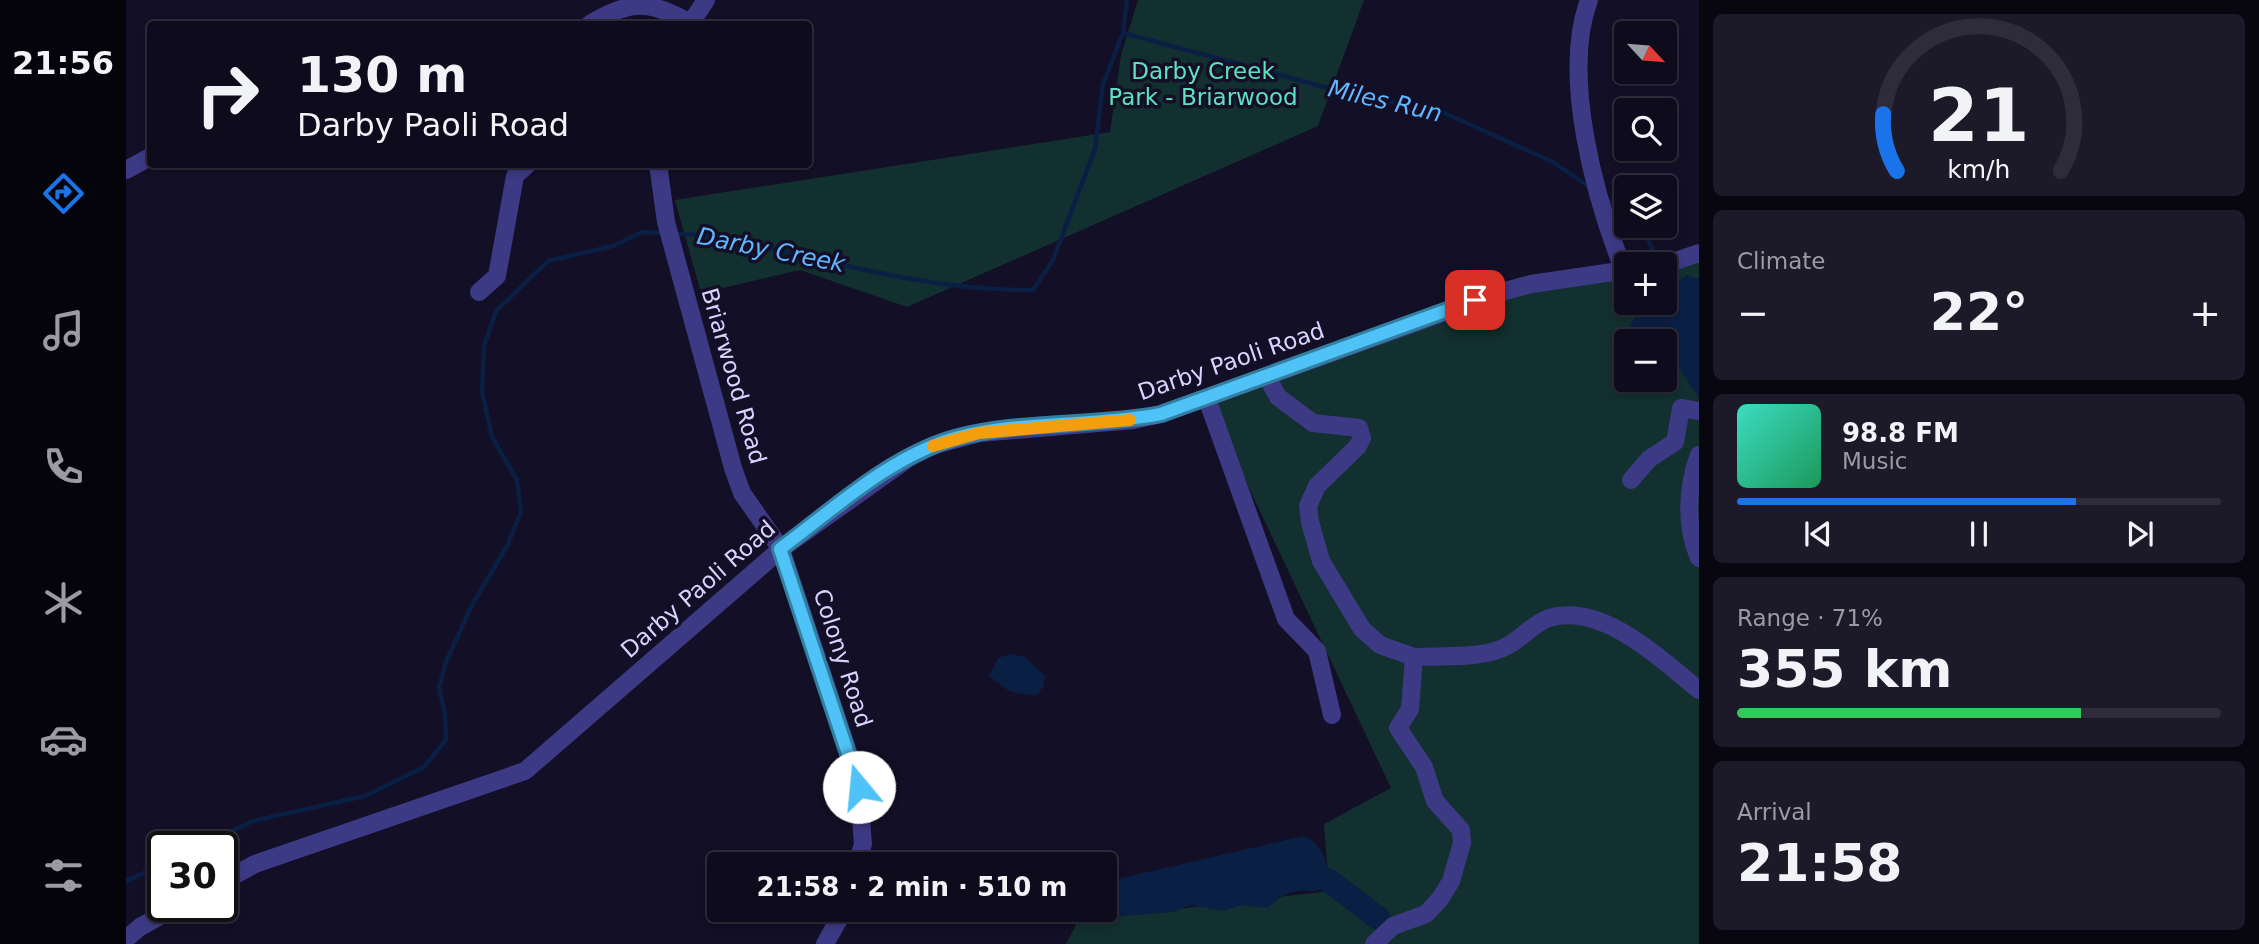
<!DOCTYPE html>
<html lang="en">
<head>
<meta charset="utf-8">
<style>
	body { margin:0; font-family:"DejaVu Sans",sans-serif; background:#1c1929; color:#f1f3f6; height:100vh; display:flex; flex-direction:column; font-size:26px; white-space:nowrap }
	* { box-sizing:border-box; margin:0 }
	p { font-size:23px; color:#9b9ba3 }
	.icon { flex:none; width:38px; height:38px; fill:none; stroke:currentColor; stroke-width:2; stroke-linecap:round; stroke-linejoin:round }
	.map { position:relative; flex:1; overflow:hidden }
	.side { display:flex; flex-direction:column; gap:14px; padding:14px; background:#08060f; width:560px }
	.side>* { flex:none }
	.hud { position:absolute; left:21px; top:21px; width:665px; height:147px; border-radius:7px; box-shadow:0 4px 10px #0003,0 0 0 2px #2e2b3b; background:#0e0b1c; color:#f1f3f6; overflow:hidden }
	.needle { width:46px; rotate:116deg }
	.tools { position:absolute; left:1488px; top:21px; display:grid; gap:14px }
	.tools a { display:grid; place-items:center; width:63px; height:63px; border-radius:7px; background:#0e0b1c; box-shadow:0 4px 10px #0003,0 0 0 2px #2e2b3b; font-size:35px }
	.speed { position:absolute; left:21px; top:831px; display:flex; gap:14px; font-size:35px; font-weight:700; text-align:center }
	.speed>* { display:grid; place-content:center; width:91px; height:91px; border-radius:50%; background:#0e0b1c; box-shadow:0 4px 10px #0003,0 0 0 2px #2e2b3b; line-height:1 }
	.speed .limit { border:4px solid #111; border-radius:10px; background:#fff; color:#111 }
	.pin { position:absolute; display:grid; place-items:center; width:60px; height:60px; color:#fff; margin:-30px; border-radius:14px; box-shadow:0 4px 10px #0006 }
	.me { position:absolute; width:77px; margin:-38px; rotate:343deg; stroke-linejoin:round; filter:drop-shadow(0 0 5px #0008) }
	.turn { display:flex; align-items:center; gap:24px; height:147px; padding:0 35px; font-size:32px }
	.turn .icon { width:91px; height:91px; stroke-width:2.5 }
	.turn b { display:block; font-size:49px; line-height:60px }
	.big { font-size:52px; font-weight:600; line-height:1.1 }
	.side .card { flex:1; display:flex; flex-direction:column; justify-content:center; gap:10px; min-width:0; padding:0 24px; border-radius:10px; background:#1c1929 }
	.side .dial { align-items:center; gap:0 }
	.dial svg { height:182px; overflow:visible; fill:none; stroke:#2e2b3b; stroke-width:7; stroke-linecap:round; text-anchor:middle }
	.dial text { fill:#f1f3f6; stroke:none }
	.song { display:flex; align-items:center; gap:21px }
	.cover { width:84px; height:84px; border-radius:10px; background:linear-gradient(135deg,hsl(170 70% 55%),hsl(150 70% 35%)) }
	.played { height:7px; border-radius:4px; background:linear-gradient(90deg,#1a73e8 70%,#2e2b3b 70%) }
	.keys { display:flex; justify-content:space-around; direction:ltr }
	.heat { display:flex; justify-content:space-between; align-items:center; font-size:38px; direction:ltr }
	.charge { height:10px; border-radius:5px; background:linear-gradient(90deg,#34c759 71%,#2e2b3b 0) }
	.trip { position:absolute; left:581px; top:852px; width:410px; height:70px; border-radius:7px; background:#0e0b1c; box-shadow:0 4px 10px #0003,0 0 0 2px #2e2b3b; font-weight:600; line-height:70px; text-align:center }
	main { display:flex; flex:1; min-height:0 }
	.tab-bar { display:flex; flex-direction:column; width:126px; justify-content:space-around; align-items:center; background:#06040b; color:#9b9ba3 }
	.tab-bar .icon { width:49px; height:49px }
	.tab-bar .active { color:#1a73e8 }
	.tab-bar b { font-size:32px; color:#f1f3f6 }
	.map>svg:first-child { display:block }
</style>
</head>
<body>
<main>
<nav class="tab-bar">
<b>21:56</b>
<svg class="icon active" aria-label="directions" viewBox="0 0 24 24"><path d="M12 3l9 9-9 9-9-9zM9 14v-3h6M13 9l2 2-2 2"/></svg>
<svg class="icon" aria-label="music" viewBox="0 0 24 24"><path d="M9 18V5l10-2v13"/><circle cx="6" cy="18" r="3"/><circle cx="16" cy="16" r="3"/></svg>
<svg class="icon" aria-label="phone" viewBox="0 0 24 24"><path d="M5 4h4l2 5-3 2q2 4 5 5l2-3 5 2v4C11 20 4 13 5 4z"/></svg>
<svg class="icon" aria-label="climate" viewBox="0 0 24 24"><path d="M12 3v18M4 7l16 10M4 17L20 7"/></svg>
<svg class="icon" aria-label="car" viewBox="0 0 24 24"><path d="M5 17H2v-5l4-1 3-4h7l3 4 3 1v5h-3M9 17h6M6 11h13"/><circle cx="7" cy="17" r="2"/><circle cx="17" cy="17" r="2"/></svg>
<svg class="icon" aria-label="filters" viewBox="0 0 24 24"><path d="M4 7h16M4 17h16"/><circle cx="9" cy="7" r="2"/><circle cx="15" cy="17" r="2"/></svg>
</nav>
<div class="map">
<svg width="1573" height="944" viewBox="0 0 1573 944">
	<rect width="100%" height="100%" fill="#130f26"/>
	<!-- green -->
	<g fill="#12302f" fill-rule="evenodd">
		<polygon points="1012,0 1238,0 1192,126 781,307 674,270 575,293 549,200 984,132 995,55"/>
		<path d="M1573,246V944H940L952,921L1203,891L1198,824L1265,788L1081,399L1327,307L1500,270V303H1538V264H1517ZM1500,341H1538V380H1500Z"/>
	</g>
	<!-- water -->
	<g fill="#0a1f44">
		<path d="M1561,275L1573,279V398L1532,336L1520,341H1504L1498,336C1509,317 1514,303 1538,303V292Z"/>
		<polygon points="884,654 899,657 919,676 917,687 910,696 883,691 863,676 872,658"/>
		<path d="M1178,836C1197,843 1206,869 1199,888C1189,893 1182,890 1171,891C1159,893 1150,901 1141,908L1116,905L1098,911L1065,905L1047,912L952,920L938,910H978V882Z"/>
	</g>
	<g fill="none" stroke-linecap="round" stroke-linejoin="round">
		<!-- stream -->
		<g stroke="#0a1f44" stroke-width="4.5">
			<polyline points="997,33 1232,96 1314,111 1427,162 1465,188"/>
			<polyline points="1481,199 1500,218"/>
			<polyline points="1507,226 1523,242 1534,263"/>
			<path d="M549,234L583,235C689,257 798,291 907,290L927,260L969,149L977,84L997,33L1001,0"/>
			<polyline points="72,847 127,821 239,796 298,767 320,740 319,715 313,687 320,662 345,607 382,544 395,512 391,480 366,437 356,392 358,346 370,311 422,261 487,246 516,232 537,233"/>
			<polyline points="0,881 37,864"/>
		</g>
		<!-- river -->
		<polyline stroke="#0a1f44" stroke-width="24" points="1202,880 1252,918"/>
		<!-- minor -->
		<g stroke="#3d3a85" stroke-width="18">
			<path d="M1463,0C1435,75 1469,198 1498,271"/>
			<path d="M464,24C505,0 523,0 564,23"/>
			<polyline points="564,24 580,0"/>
			<polyline points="532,164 540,222 607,468 616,493 655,549 732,782 737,844 731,864"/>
			<polyline points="0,170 24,157"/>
			<polyline points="1538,265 1573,253"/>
			<polyline points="353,292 371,276 389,176 402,164"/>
			<polyline points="1141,377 1152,397 1187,423 1233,428 1236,438 1232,446 1191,486 1182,506 1184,522 1195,561 1236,629 1254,645 1288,657"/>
			<polyline points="1081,399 1160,619 1191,651 1206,715"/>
			<path d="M1573,455C1561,487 1559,526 1573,558"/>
			<polyline points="1505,480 1523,459 1549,442 1555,408 1573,411"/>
			<polyline points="96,882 129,864 399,771 655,549 783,458 808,445 854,433 1008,420 1035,414 1372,293 1405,284 1500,270"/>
			<polyline points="0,939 14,927 52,906"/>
			<polyline points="699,944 718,910"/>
			<path d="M1248,944L1267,926L1300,914L1314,899L1325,881L1336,843L1335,830L1309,801L1298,767L1272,728L1284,709L1288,657C1318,655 1356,660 1383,645C1397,637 1408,623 1423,618C1477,602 1535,660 1573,690"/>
		</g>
	</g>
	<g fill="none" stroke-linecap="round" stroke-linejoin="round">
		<!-- route casing -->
		<g stroke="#337fa1" stroke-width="18">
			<path id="route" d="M733,787L654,549C708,509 763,457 829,438C895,420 967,427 1035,414L1349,300"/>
		</g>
		<!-- route -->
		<use href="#route" stroke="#4fc3f7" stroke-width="12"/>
		<!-- slow -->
		<polyline stroke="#f59e0b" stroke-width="12" points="807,446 853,433 1004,420"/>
	</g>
	<g text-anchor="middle" stroke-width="7" stroke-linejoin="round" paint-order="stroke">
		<!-- park labels -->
		<g font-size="23" fill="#5fe0c0" stroke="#130f26">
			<text x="1077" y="79">Darby Creek<tspan x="1077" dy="26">Park - Briarwood</tspan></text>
		</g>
		<!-- street labels -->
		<g font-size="23" fill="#d9d4ff" stroke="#130f26">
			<text transform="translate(1105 361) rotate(-19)" y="8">Darby Paoli Road</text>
			<text transform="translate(608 376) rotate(74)" y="8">Briarwood Road</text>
			<text transform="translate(572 589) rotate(-41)" y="8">Darby Paoli Road</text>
			<text transform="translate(717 658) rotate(72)" y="8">Colony Road</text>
		</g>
		<!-- water labels -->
		<g font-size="24" font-style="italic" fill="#62b6ff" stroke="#130f26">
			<text transform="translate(1259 101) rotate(13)" y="8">Miles Run</text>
			<text transform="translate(645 250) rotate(11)" y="8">Darby Creek</text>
		</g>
	</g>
</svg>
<div class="tools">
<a><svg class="needle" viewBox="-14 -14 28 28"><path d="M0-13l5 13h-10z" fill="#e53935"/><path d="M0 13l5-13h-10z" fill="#9b9ba3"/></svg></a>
<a><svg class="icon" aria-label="search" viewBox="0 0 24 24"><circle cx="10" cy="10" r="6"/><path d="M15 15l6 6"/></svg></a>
<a><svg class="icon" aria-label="layers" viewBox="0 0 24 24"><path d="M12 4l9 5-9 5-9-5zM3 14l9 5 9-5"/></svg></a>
<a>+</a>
<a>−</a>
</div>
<div class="speed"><div class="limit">30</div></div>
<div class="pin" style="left:1349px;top:300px;background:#d93025"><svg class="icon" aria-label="arrive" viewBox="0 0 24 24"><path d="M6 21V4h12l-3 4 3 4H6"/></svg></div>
<svg class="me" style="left:733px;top:787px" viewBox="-20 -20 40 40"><circle r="19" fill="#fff"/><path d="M0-13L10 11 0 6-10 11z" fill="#4fc3f7"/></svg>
<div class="trip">21:58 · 2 min · 510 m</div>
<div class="hud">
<div class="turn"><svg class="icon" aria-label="right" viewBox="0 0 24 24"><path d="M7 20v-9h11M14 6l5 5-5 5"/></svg><div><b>130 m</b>Darby Paoli Road</div></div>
</div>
</div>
<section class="side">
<div class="card dial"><svg viewBox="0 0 100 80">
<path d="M14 69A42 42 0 1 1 86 69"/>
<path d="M14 69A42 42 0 0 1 8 44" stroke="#1a73e8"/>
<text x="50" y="56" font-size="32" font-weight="700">21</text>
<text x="50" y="72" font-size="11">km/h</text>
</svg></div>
<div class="card"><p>Climate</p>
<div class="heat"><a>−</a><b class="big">22°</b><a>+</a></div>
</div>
<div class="card">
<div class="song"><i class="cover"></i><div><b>98.8 FM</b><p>Music</p></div></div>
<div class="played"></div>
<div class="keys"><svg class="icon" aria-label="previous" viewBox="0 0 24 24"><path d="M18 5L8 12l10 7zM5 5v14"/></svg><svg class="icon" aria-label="pause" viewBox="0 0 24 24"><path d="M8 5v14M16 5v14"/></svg><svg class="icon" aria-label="next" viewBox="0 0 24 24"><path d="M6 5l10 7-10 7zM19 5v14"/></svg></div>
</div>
<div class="card"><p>Range · 71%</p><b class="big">355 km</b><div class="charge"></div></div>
<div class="card"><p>Arrival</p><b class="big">21:58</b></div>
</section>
</main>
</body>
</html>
